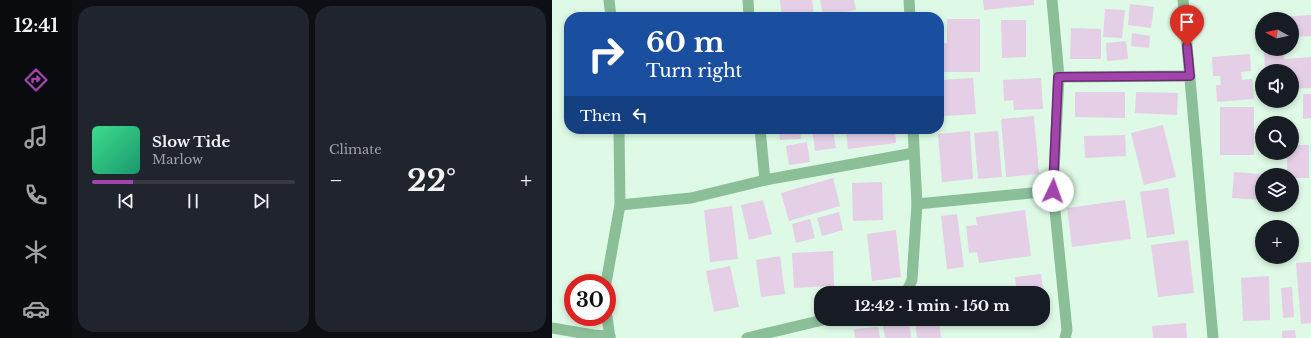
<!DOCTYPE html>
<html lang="en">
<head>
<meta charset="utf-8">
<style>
	body { margin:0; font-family:"Libre Baskerville",serif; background:#20242c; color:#f1f3f6; height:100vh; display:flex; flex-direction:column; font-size:15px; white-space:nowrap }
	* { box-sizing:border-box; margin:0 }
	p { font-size:13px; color:#9ea1a6 }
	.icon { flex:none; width:22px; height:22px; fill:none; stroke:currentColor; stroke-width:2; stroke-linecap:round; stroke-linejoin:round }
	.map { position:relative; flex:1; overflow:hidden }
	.details { display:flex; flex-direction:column; gap:6px; padding:6px; background:#0d0f14; width:480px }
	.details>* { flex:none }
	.guide { position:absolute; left:12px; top:12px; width:380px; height:122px; border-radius:16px; box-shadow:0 2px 6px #0003; background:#1a4fa0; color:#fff; overflow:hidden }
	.needle { width:26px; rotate:278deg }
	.fabs { position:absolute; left:703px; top:12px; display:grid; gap:8px }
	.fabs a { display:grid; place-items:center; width:44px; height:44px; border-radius:50%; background:#171b24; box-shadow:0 2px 6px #0003; font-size:20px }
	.speed { position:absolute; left:12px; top:274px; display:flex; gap:8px; font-size:20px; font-weight:700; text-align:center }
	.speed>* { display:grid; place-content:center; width:52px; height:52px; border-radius:50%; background:#171b24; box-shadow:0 2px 6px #0003; line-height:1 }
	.speed .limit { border:6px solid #d22; background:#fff; color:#111 }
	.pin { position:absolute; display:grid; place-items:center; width:34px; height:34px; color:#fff; margin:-41px -17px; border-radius:50% 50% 50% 0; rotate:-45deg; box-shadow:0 0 4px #0007 }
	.pin .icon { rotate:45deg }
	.me { position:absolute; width:44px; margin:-22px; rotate:3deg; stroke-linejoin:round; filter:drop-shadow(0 0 3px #0008) }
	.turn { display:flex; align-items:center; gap:14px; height:84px; padding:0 16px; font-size:18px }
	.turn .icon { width:52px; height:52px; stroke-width:2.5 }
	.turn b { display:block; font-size:28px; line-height:34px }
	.then { display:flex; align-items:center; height:38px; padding:0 16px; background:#0003; gap:8px; font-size:15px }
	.big { font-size:30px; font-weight:800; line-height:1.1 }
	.details .tile { flex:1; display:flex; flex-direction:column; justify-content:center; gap:6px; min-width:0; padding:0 14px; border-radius:16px; background:#20242c }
	.song { display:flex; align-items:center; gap:12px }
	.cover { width:48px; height:48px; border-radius:6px; background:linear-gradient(135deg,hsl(150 70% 55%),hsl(160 70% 35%)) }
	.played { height:4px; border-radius:2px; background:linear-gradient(90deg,#a244ac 20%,#363941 20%) }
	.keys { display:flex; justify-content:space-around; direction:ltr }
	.heat { display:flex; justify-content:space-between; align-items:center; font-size:22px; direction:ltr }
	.details .tiles { flex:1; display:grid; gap:6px; grid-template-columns:repeat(2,1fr) }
	.trip { position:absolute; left:262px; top:286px; width:236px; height:40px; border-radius:16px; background:#171b24; box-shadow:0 2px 6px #0003; font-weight:800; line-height:40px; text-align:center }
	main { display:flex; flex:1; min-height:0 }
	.tabs { display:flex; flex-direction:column; width:72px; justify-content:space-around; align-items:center; background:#090b0e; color:#9ea1a6 }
	.tabs .icon { width:28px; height:28px }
	.tabs .current { color:#a244ac }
	.tabs b { font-size:18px; color:#f1f3f6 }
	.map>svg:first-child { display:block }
</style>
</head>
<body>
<main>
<nav class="tabs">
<b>12:41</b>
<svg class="icon current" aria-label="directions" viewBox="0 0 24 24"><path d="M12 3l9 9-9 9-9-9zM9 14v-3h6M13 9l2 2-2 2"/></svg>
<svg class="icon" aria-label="music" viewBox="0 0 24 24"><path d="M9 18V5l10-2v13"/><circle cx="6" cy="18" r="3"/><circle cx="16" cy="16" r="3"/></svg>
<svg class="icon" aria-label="phone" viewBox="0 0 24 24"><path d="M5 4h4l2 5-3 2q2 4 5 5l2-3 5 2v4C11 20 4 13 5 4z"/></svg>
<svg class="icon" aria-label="climate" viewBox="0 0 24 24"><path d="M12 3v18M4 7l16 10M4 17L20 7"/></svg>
<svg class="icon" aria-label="car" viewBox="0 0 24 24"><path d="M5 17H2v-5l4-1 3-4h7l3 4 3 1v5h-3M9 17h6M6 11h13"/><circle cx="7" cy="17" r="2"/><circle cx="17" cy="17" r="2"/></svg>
</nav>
<section class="details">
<div class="tiles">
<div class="tile">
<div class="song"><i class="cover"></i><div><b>Slow Tide</b><p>Marlow</p></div></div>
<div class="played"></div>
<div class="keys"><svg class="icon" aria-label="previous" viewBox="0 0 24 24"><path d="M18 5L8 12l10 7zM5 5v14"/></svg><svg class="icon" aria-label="pause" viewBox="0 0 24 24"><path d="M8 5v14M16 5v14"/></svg><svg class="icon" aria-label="next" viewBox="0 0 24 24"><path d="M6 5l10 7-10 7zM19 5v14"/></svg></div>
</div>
<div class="tile"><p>Climate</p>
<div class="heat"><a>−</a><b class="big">22°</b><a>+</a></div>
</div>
</div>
</section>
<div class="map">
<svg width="759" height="338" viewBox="0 0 759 338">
	<rect width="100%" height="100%" fill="#def9e5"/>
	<!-- building -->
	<g fill="#e4cfe6">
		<polygon points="228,0 260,0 262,17 230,17"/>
		<polygon points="268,0 302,0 304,10 271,16"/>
		<polygon points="431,0 482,0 482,5 432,10"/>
		<polygon points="578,4 602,7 599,28 576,25"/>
		<polygon points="553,9 573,10 570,38 551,37"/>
		<polygon points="759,15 759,36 740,37 740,19 708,19 708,18"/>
		<polygon points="395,19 428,19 428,72 387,72 387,43 395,43"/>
		<polygon points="449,20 474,20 474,57 450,58"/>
		<polygon points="519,28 549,29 549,59 518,59"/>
		<polygon points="580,33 598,36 597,48 579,46"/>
		<polygon points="574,41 576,59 555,61 554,43"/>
		<polygon points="712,49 731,49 732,59 759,57 759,88 740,89 740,71 713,71"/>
		<polygon points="698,54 699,71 689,72 690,80 700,79 702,99 665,102 664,85 669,85 668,76 661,76 660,57"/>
		<polygon points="421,78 424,114 392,116 389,80"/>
		<polygon points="489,78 491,109 462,110 461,100 452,101 451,80"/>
		<polygon points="523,92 573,92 573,118 523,117"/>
		<polygon points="584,92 626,93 625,115 583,113"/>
		<polygon points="751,94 759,94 759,118 751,119"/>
		<rect x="668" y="107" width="34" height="48"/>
		<polygon points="482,116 487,174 454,177 449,119"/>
		<polygon points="611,125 624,177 592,185 579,133"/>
		<polygon points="227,129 248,129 249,139 228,140"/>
		<polygon points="260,129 281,129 284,148 263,151"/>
		<polygon points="294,129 343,129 344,143 296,149"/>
		<polygon points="418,131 421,179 390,182 386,134"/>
		<polygon points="446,131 450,177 426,179 422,133"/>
		<polygon points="573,135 574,156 533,158 532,136"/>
		<polygon points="255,142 258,162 237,165 234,146"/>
		<polygon points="740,145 757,145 757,178 740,178 740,175 735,175 735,153 740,153"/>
		<polygon points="682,172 710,174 710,200 680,198"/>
		<polygon points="281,178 288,206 237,221 229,193"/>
		<polygon points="330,182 331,220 301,221 300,183"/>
		<polygon points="616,188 623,234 595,238 588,192"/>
		<polygon points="211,200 220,234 197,240 189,205"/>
		<polygon points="573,200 579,239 520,247 515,208"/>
		<polygon points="180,206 186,259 158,262 152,210"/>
		<polygon points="473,210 479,256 427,263 425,252 417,253 414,226 425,225 424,217"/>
		<polygon points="287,212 291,230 270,236 265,218"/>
		<polygon points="405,214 412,267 395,269 389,216"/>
		<polygon points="258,219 263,238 244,243 240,224"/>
		<polygon points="344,230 349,277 320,281 315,234"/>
		<polygon points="636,240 642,293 606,297 599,245"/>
		<polygon points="281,251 282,286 242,288 240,253"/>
		<polygon points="228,256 233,294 209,297 204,260"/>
		<polygon points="759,262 759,323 749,324 744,263"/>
		<polygon points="178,266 187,307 162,312 154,271"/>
		<polygon points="489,274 491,290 465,293 463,277"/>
		<polygon points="717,276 718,320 691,321 689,278"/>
		<polygon points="740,287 742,317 731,318 729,288"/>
		<polygon points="363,319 387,319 389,338 365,338"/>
		<polygon points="357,321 359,338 333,338 331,326"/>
		<polygon points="634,323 635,338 601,338 600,326"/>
		<polygon points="326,327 328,338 303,338 302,329"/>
		<polygon points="743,330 744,338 730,338 730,331"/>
	</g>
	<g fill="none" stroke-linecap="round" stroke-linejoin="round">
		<!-- minor -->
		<g stroke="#8abf98" stroke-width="11">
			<polyline points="57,0 59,17"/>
			<polyline points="196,0 197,17"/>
			<polyline points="357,0 358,17"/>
			<polyline points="500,0 507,77 501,191 515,330 513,338"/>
			<polyline points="631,0 661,338"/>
			<polyline points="507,77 638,76"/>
			<polyline points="208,129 213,180"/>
			<polyline points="365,204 501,191"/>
			<polyline points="68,205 139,198 213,180 362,153"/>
			<polyline points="54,283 68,205 67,129"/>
			<polyline points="354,293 360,280 365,204 361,129"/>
			<polyline points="55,317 58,338"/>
			<polyline points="0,328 41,335 58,336"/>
			<polyline points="195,338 275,319"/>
		</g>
	</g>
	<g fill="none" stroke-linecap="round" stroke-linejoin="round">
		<!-- route casing -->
		<g stroke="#692c70" stroke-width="10">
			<polyline id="route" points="501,191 506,77 638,76 635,46"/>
		</g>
		<!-- route -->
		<use href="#route" stroke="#a244ac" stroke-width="7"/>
	</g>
</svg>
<div class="fabs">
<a><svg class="needle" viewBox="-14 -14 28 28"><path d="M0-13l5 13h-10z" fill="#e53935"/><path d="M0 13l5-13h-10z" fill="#9ea1a6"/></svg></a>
<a><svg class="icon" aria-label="sound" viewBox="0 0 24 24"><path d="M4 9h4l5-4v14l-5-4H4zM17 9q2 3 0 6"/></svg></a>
<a><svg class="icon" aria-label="search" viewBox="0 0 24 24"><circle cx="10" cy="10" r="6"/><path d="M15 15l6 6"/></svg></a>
<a><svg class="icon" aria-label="layers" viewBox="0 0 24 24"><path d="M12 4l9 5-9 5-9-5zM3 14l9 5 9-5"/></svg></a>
<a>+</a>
</div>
<div class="speed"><div class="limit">30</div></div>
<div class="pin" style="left:635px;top:46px;background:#d93025"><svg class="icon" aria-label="arrive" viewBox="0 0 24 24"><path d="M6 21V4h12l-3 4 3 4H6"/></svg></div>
<svg class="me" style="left:501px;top:191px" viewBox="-20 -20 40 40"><circle r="19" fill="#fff"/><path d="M0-13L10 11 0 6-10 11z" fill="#a244ac"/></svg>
<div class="trip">12:42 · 1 min · 150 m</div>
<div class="guide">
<div class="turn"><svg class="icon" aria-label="right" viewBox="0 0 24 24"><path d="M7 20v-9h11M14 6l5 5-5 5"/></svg><div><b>60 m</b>Turn right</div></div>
<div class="then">Then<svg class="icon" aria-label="left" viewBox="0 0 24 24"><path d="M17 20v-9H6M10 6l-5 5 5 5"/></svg></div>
</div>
</div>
</main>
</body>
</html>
